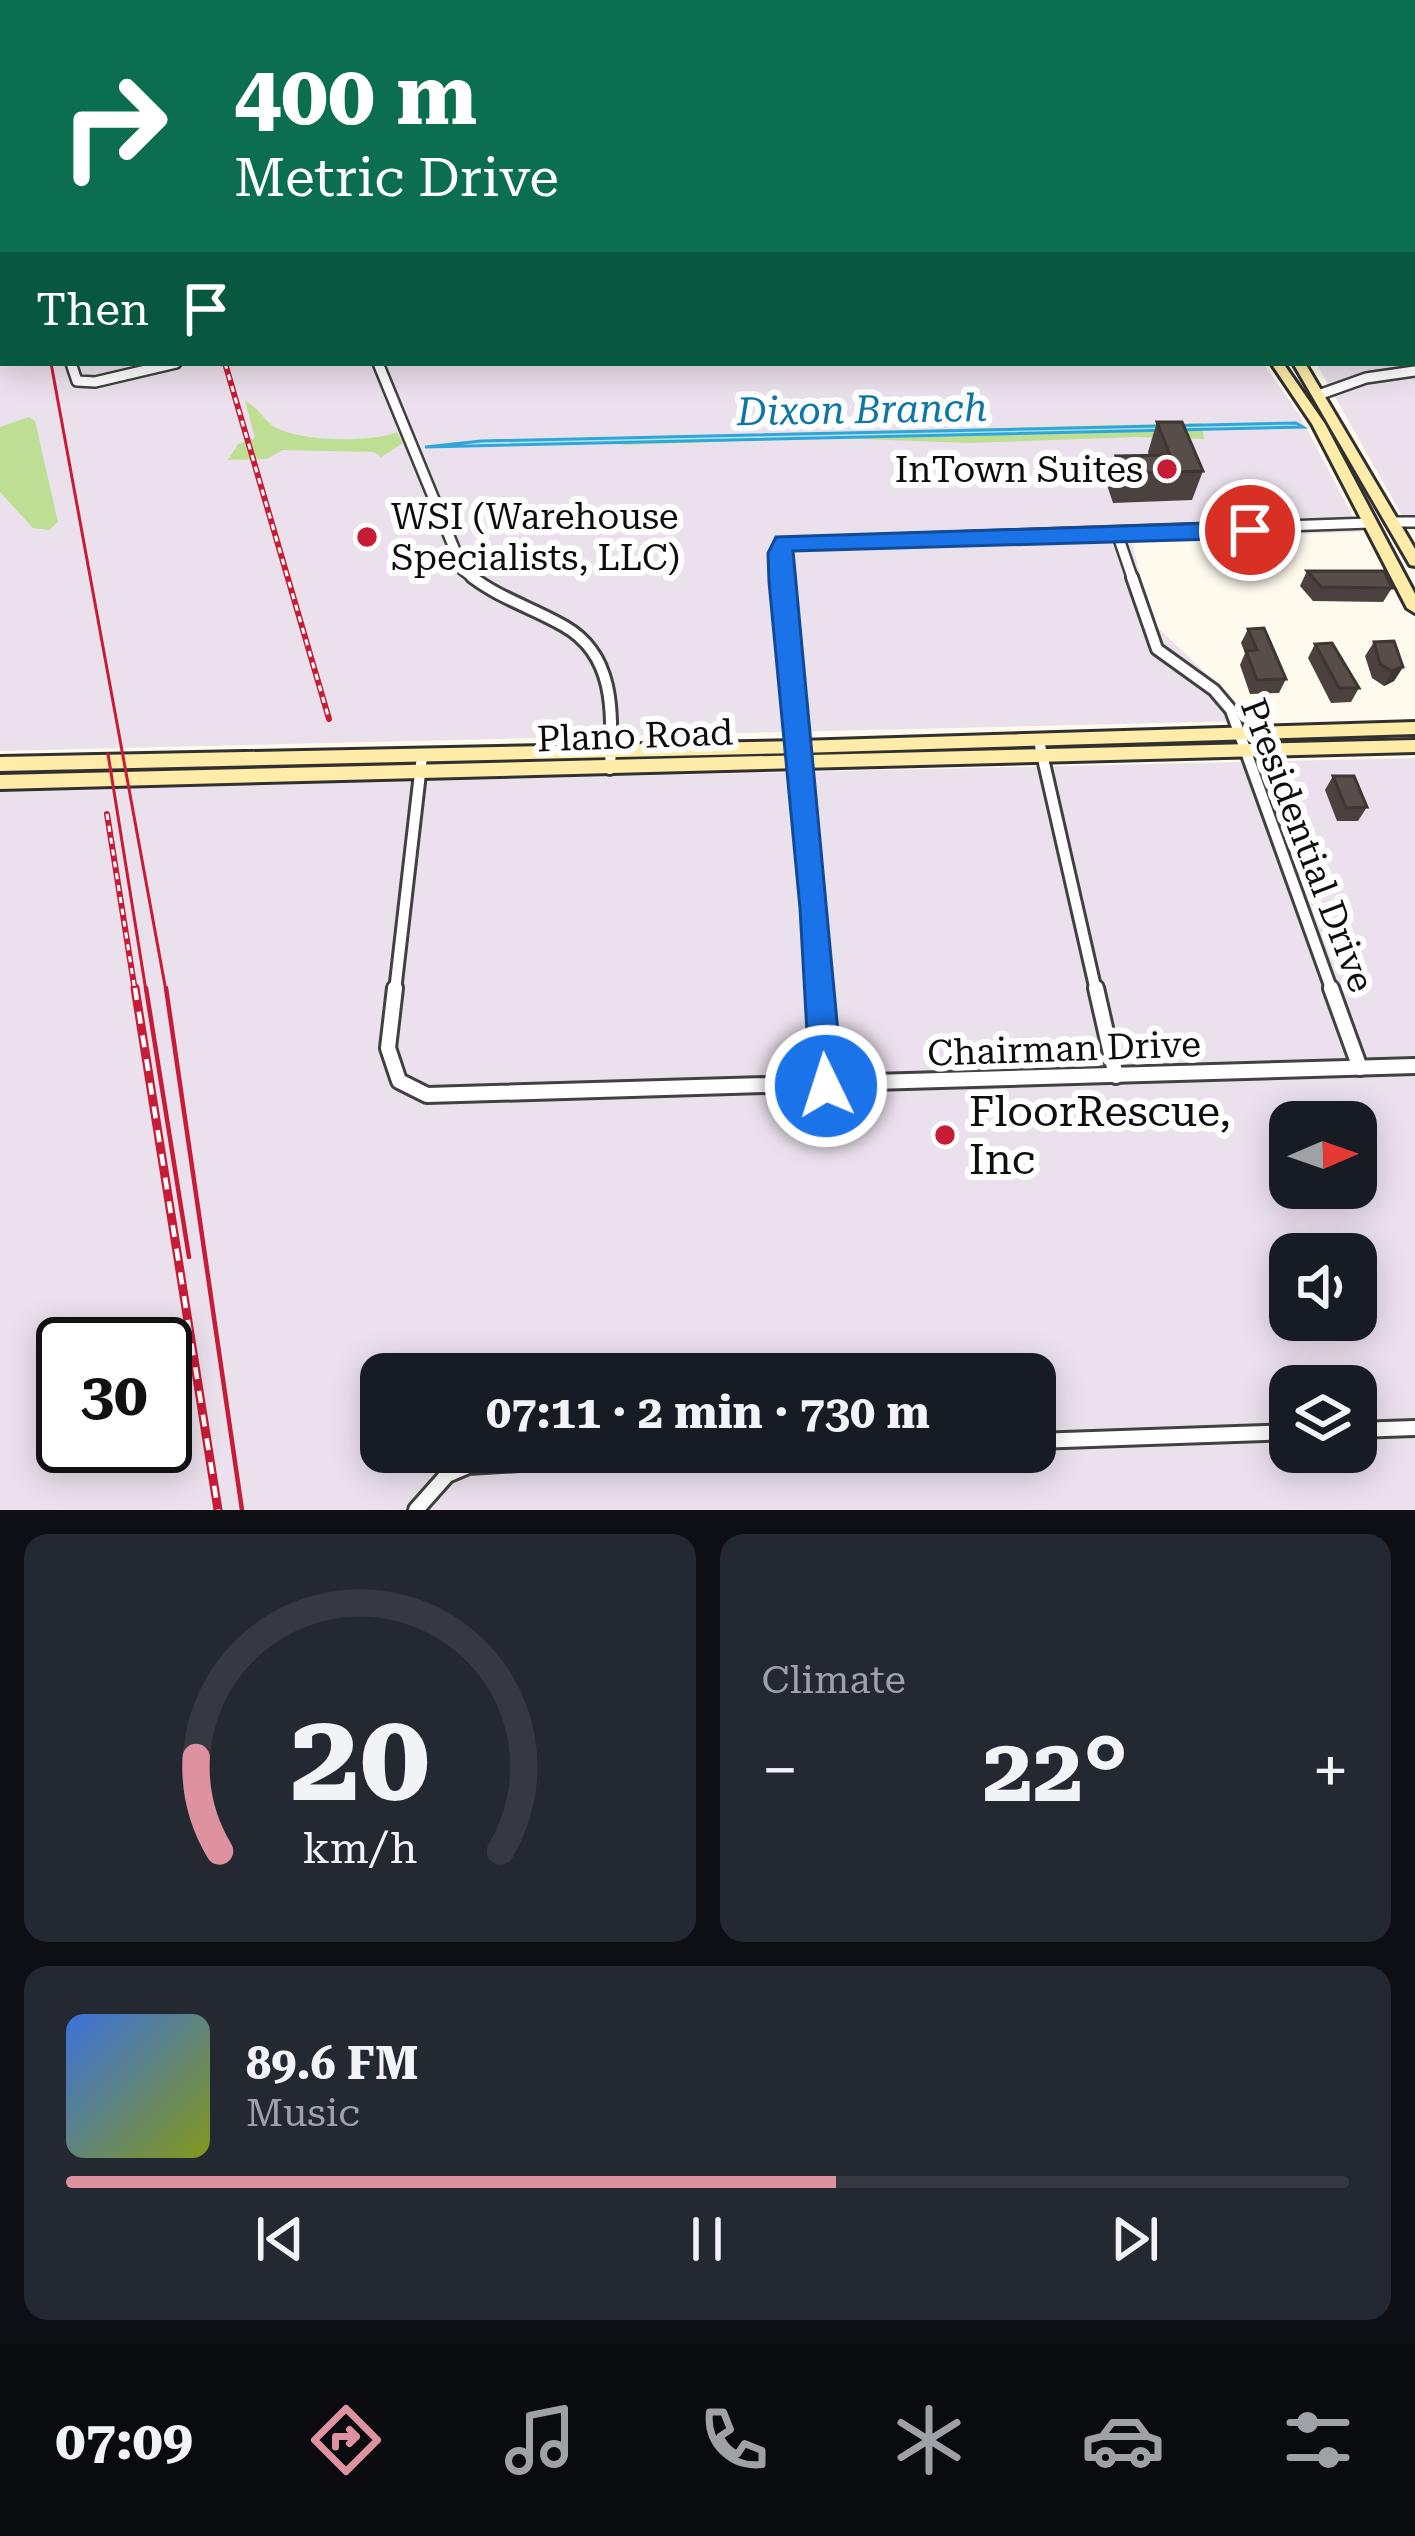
<!DOCTYPE html>
<html lang="en">
<head>
<meta charset="utf-8">
<style>
	body { margin:0; font-family:"Roboto Serif",serif; background:#242831; color:#f1f3f6; height:100vh; display:flex; flex-direction:column; font-size:45px; white-space:nowrap }
	* { box-sizing:border-box; margin:0 }
	p { font-size:39px; color:#9ea1a6 }
	.icon { flex:none; width:66px; height:66px; fill:none; stroke:currentColor; stroke-width:2; stroke-linecap:round; stroke-linejoin:round }
	.map { position:relative; height:1510px; overflow:hidden }
	.drawer { display:flex; flex-direction:column; gap:24px; padding:24px; background:#0d0f14; flex:1 }
	.drawer>* { flex:none }
	.top-card { position:absolute; left:0px; top:0px; width:1416px; height:366px; box-shadow:0 6px 30px #0003; background:#0b6e4f; color:#fff; overflow:hidden }
	.needle { width:78px; rotate:88deg }
	.buttons { position:absolute; left:1269px; top:1101px; display:grid; gap:24px }
	.buttons a { display:grid; place-items:center; width:108px; height:108px; border-radius:24px; background:#171b24; box-shadow:0 6px 30px #0003; font-size:60px }
	.speed { position:absolute; left:36px; top:1317px; display:flex; gap:24px; font-size:60px; font-weight:700; text-align:center }
	.speed>* { display:grid; place-content:center; width:156px; height:156px; border-radius:50%; background:#171b24; box-shadow:0 6px 30px #0003; line-height:1 }
	.speed .limit { border:6px solid #111; border-radius:18px; background:#fff; color:#111 }
	.pin { position:absolute; display:grid; place-items:center; width:102px; height:102px; color:#fff; margin:-51px; border:6px solid #fff; border-radius:50%; box-shadow:0 3px 12px #0007 }
	.me { position:absolute; width:132px; margin:-66px; rotate:356deg; stroke-linejoin:round; filter:drop-shadow(0 0 9px #0008) }
	.turn { display:flex; align-items:center; gap:42px; height:252px; padding:0 36px; font-size:54px }
	.turn .icon { width:156px; height:156px; stroke-width:2.5 }
	.turn b { display:block; font-size:84px; line-height:102px }
	.then { display:flex; align-items:center; height:114px; padding:0 36px; background:#0003; gap:24px; font-size:45px }
	.big { font-size:90px; font-weight:700; line-height:1.1 }
	.drawer .card { flex:1; display:flex; flex-direction:column; justify-content:center; gap:18px; min-width:0; padding:0 42px; border-radius:24px; background:#242831 }
	.drawer .dial { align-items:center; gap:0 }
	.dial svg { height:312px; overflow:visible; fill:none; stroke:#363941; stroke-width:7; stroke-linecap:round; text-anchor:middle }
	.dial text { fill:#f1f3f6; stroke:none }
	.song { display:flex; align-items:center; gap:36px }
	.cover { width:144px; height:144px; border-radius:18px; background:linear-gradient(135deg,hsl(220 70% 55%),hsl(70 70% 35%)) }
	.played { height:12px; border-radius:6px; background:linear-gradient(90deg,#de92a0 60%,#363941 60%) }
	.keys { display:flex; justify-content:space-around; direction:ltr }
	.heat { display:flex; justify-content:space-between; align-items:center; font-size:66px; direction:ltr }
	.drawer .tiles { flex:1; display:grid; gap:24px; grid-template-columns:1fr 1fr }
	.card:last-child { grid-column:span 2 }
	.trip { position:absolute; left:360px; top:1353px; width:696px; height:120px; border-radius:24px; background:#171b24; box-shadow:0 6px 30px #0003; font-weight:700; line-height:120px; text-align:center }
	.menu { display:flex; height:192px; justify-content:space-around; align-items:center; background:#090b0e; color:#9ea1a6 }
	.menu .icon { width:84px; height:84px }
	.menu .on { color:#de92a0 }
	.menu b { font-size:54px; color:#f1f3f6 }
	.map>svg:first-child { display:block }
</style>
</head>
<body>
<div class="map">
<svg width="1415" height="1510" viewBox="0 0 1415 1510">
	<rect width="100%" height="100%" fill="#fffaee"/>
	<!-- industrial -->
	<g fill="#ebe1ed" fill-rule="evenodd">
		<polygon points="0,62 3,363 1263,363 1299,414 1361,532 1131,539 1153,623 1229,695 1241,721 0,751"/>
		<polygon points="1413,316 1415,316 1415,528 1409,528 1316,363 1413,363"/>
		<path d="M1415,758V1510H0V790ZM1290,1122H1356V1188H1290ZM1290,1254H1356V1320H1290ZM63,1344H165V1446H63ZM381,1374H1035V1452H381ZM1290,1386H1356V1452H1290Z"/>
	</g>
	<!-- forest -->
	<g fill="#bdde93">
		<path d="M245,401C257,406 262,418 273,426C298,442 370,443 397,432L403,443L381,457L374,452L282,450L267,459L228,460L238,444L255,438Z"/>
		<polygon points="29,417 35,421 58,522 49,530 33,528 0,492 0,427"/>
		<polygon points="1202,423 1204,439 1137,437 970,443 834,438 623,445 623,437"/>
	</g>
	<!-- water -->
	<polygon fill="#afe6fa" stroke="#31a6d6" stroke-width="3" points="1296,423 1303,427 425,447 481,441"/>
	<g fill="none" stroke-linecap="round" stroke-linejoin="round">
		<!-- minor-far3 casing -->
		<g stroke="#414141" stroke-width="10">
			<polyline id="minor-far3" points="138,3 147,0"/>
		</g>
		<!-- minor-far2 casing -->
		<g stroke="#414141" stroke-width="14">
			<g id="minor-far2">
				<polyline points="71,363 77,381 95,382 176,363"/>
				<polyline points="378,363 463,570 476,580"/>
				<polyline points="1321,394 1366,378 1415,371"/>
				<polyline points="1393,522 1415,522"/>
				<polyline points="1117,533 1133,580"/>
				<polyline points="781,580 784,543 1370,523"/>
			</g>
		</g>
		<!-- minor-far1 casing -->
		<g stroke="#414141" stroke-width="16">
			<g id="minor-far1">
				<path d="M472,577C501,599 533,608 564,626C617,656 612,716 610,769"/>
				<polyline points="781,577 820,991"/>
				<polyline points="1132,577 1157,649 1214,690 1231,710 1332,991"/>
				<polyline points="1039,741 1096,991"/>
				<polyline points="395,991 422,756"/>
			</g>
		</g>
		<!-- minor casing -->
		<g stroke="#414141" stroke-width="20">
			<g id="minor">
				<polyline points="395,988 388,1048 399,1081 427,1095 1415,1066"/>
				<polyline points="819,988 826,1086"/>
				<polyline points="1096,988 1116,1076"/>
				<polyline points="1331,988 1360,1068"/>
				<polyline points="1356,1430 1415,1428"/>
				<polyline points="1035,1441 1290,1432"/>
				<polyline points="416,1510 447,1475 468,1466 705,1452"/>
			</g>
		</g>
		<!-- secondary casing -->
		<g stroke="#303030" stroke-width="6">
			<g id="secondary">
				<polygon points="718,0 731,0 736,3 723,3"/>
				<polygon points="742,0 755,0 759,3 746,3"/>
				<polygon points="1105,0 1115,0 1116,3 1106,3"/>
				<polygon points="1118,0 1128,0 1130,3 1120,3"/>
				<polygon points="1271,363 1283,363 1325,424 1415,594 1415,613 1407,608 1312,424"/>
				<polygon points="1293,363 1305,363 1415,549 1415,566 1410,565"/>
				<polygon points="1415,722 1415,734 799,753 0,771 0,757 799,741"/>
				<polygon points="1415,740 1415,752 0,789 0,775"/>
			</g>
		</g>
		<!-- minor-far3 -->
		<use href="#minor-far3" stroke="#fff" stroke-width="6"/>
		<!-- minor-far2 -->
		<use href="#minor-far2" stroke="#fff" stroke-width="9"/>
		<!-- minor-far1 -->
		<use href="#minor-far1" stroke="#fff" stroke-width="10"/>
		<!-- minor -->
		<use href="#minor" stroke="#fff" stroke-width="14"/>
		<!-- secondary -->
		<use href="#secondary" fill="#ffeca9" fill-rule="evenodd"/>
		<!-- tram-far1 -->
		<g stroke="#c71c36" stroke-width="3">
			<polyline points="0,85 3,100"/>
			<polyline points="51,363 166,991"/>
			<polyline points="108,754 146,991"/>
		</g>
		<!-- tram -->
		<g stroke="#c71c36" stroke-width="4.5">
			<polyline points="146,988 189,1257"/>
			<polyline points="166,988 242,1510"/>
		</g>
		<!-- rail-far1 casing -->
		<g stroke="#c71c36" stroke-width="6">
			<g id="rail-far1">
				<polyline points="225,363 329,719"/>
				<polyline points="107,814 135,991"/>
			</g>
		</g>
		<!-- rail casing -->
		<g stroke="#c71c36" stroke-width="9">
			<polyline id="rail" points="135,988 218,1510"/>
		</g>
		<!-- rail-far1 -->
		<use href="#rail-far1" stroke="#fff" stroke-width="3" stroke-dasharray="6" stroke-linecap="butt"/>
		<!-- rail -->
		<use href="#rail" stroke="#fff" stroke-width="4.5" stroke-dasharray="12" stroke-linecap="butt"/>
	</g>
	<!-- wall -->
	<g fill="#4b423f">
		<polygon points="1157,422 1203,471 1192,500 1113,503 1107,485 1116,456 1149,455 1148,452"/>
		<polygon points="1307,571 1392,588 1383,602 1313,601 1300,586"/>
		<polygon points="1248,629 1286,679 1279,693 1250,694 1240,665 1245,653 1241,643"/>
		<polygon points="1374,642 1403,667 1394,681 1384,686 1372,678 1365,656"/>
		<polygon points="1315,644 1359,688 1351,702 1331,703 1308,658"/>
		<polygon points="1333,776 1367,807 1358,821 1337,821 1325,790"/>
	</g>
	<!-- shaded-wall -->
	<polygon fill="#3d3633" points="1403,667 1394,681 1384,686 1392,671"/>
	<!-- building -->
	<g fill="#574d49" stroke="#3d3633" stroke-width="3">
		<polygon points="1157,422 1182,422 1203,471 1122,474 1116,456 1170,455"/>
		<polygon points="1307,571 1384,571 1392,588 1321,587"/>
		<polygon points="1264,628 1286,679 1257,680 1246,651 1257,650 1248,629"/>
		<polygon points="1394,641 1403,667 1392,671 1380,664 1374,642"/>
		<polygon points="1332,643 1359,688 1339,688 1315,644"/>
		<polygon points="1333,776 1354,776 1367,807 1346,808"/>
	</g>
	<!-- route -->
	<polygon fill="#1a73e8" stroke="#114b97" stroke-width="3" points="1250,522 1262,530 1250,538 793,551 843,1086 838,1097 826,1101 815,1097 810,1086 800,908 769,582 768,553 776,537"/>
	<!-- markers -->
	<g fill="#c71c36" stroke="#fff" stroke-width="4.5">
		<circle cx="1167" cy="469" r="12"/>
		<circle cx="367" cy="537" r="12"/>
		<circle cx="945" cy="1135" r="12"/>
	</g>
	<g text-anchor="middle" stroke-width="12" stroke-linejoin="round" paint-order="stroke">
		<!-- poi labels -->
		<g font-size="36" fill="#0e0e0e" stroke="#fff" text-anchor="end">
			<text x="1143" y="482">InTown Suites</text>
			<text x="391" y="529" text-anchor="start">WSI (Warehouse<tspan x="391" dy="41">Specialists, LLC)</tspan></text>
		</g>
		<!-- street labels -->
		<g font-size="36" fill="#0e0e0e" stroke="#fff">
			<text transform="translate(635 735) rotate(-2)" y="13">Plano Road</text>
			<text transform="translate(1308 845) rotate(69)" y="13">Presidential Drive</text>
			<text transform="translate(1064 1048) rotate(-2)" y="13">Chairman Drive</text>
		</g>
		<!-- water labels -->
		<g font-size="39" font-style="italic" fill="#0e75a8" stroke="#fff">
			<text transform="translate(862 409) rotate(-1)" y="14">Dixon Branch</text>
		</g>
		<!-- near-poi labels -->
		<g font-size="42" fill="#0e0e0e" stroke="#fff" text-anchor="start">
			<text x="969" y="1126">FloorRescue,<tspan x="969" dy="48">Inc</tspan></text>
		</g>
	</g>
</svg>
<div class="buttons">
<a><svg class="needle" viewBox="-14 -14 28 28"><path d="M0-13l5 13h-10z" fill="#e53935"/><path d="M0 13l5-13h-10z" fill="#9ea1a6"/></svg></a>
<a><svg class="icon" aria-label="sound" viewBox="0 0 24 24"><path d="M4 9h4l5-4v14l-5-4H4zM17 9q2 3 0 6"/></svg></a>
<a><svg class="icon" aria-label="layers" viewBox="0 0 24 24"><path d="M12 4l9 5-9 5-9-5zM3 14l9 5 9-5"/></svg></a>
</div>
<div class="speed"><div class="limit">30</div></div>
<div class="pin" style="left:1250px;top:530px;background:#d93025"><svg class="icon" aria-label="arrive" viewBox="0 0 24 24"><path d="M6 21V4h12l-3 4 3 4H6"/></svg></div>
<svg class="me" style="left:826px;top:1086px" viewBox="-20 -20 40 40"><circle r="17" fill="#1a73e8" stroke="#fff" stroke-width="3"/><path d="M0-11L8 9 0 5-8 9z" fill="#fff"/></svg>
<div class="trip">07:11 · 2 min · 730 m</div>
<div class="top-card">
<div class="turn"><svg class="icon" aria-label="right" viewBox="0 0 24 24"><path d="M7 20v-9h11M14 6l5 5-5 5"/></svg><div><b>400 m</b>Metric Drive</div></div>
<div class="then">Then<svg class="icon" aria-label="arrive" viewBox="0 0 24 24"><path d="M6 21V4h12l-3 4 3 4H6"/></svg></div>
</div>
</div>
<section class="drawer">
<div class="tiles">
<div class="card dial"><svg viewBox="0 0 100 80">
<path d="M14 69A42 42 0 1 1 86 69"/>
<path d="M14 69A42 42 0 0 1 8 45" stroke="#de92a0"/>
<text x="50" y="56" font-size="32" font-weight="700">20</text>
<text x="50" y="72" font-size="11">km/h</text>
</svg></div>
<div class="card"><p>Climate</p>
<div class="heat"><a>−</a><b class="big">22°</b><a>+</a></div>
</div>
<div class="card">
<div class="song"><i class="cover"></i><div><b>89.6 FM</b><p>Music</p></div></div>
<div class="played"></div>
<div class="keys"><svg class="icon" aria-label="previous" viewBox="0 0 24 24"><path d="M18 5L8 12l10 7zM5 5v14"/></svg><svg class="icon" aria-label="pause" viewBox="0 0 24 24"><path d="M8 5v14M16 5v14"/></svg><svg class="icon" aria-label="next" viewBox="0 0 24 24"><path d="M6 5l10 7-10 7zM19 5v14"/></svg></div>
</div>
</div>
</section>
<nav class="menu">
<b>07:09</b>
<svg class="icon on" aria-label="directions" viewBox="0 0 24 24"><path d="M12 3l9 9-9 9-9-9zM9 14v-3h6M13 9l2 2-2 2"/></svg>
<svg class="icon" aria-label="music" viewBox="0 0 24 24"><path d="M9 18V5l10-2v13"/><circle cx="6" cy="18" r="3"/><circle cx="16" cy="16" r="3"/></svg>
<svg class="icon" aria-label="phone" viewBox="0 0 24 24"><path d="M5 4h4l2 5-3 2q2 4 5 5l2-3 5 2v4C11 20 4 13 5 4z"/></svg>
<svg class="icon" aria-label="climate" viewBox="0 0 24 24"><path d="M12 3v18M4 7l16 10M4 17L20 7"/></svg>
<svg class="icon" aria-label="car" viewBox="0 0 24 24"><path d="M5 17H2v-5l4-1 3-4h7l3 4 3 1v5h-3M9 17h6M6 11h13"/><circle cx="7" cy="17" r="2"/><circle cx="17" cy="17" r="2"/></svg>
<svg class="icon" aria-label="filters" viewBox="0 0 24 24"><path d="M4 7h16M4 17h16"/><circle cx="9" cy="7" r="2"/><circle cx="15" cy="17" r="2"/></svg>
</nav>
</body>
</html>
